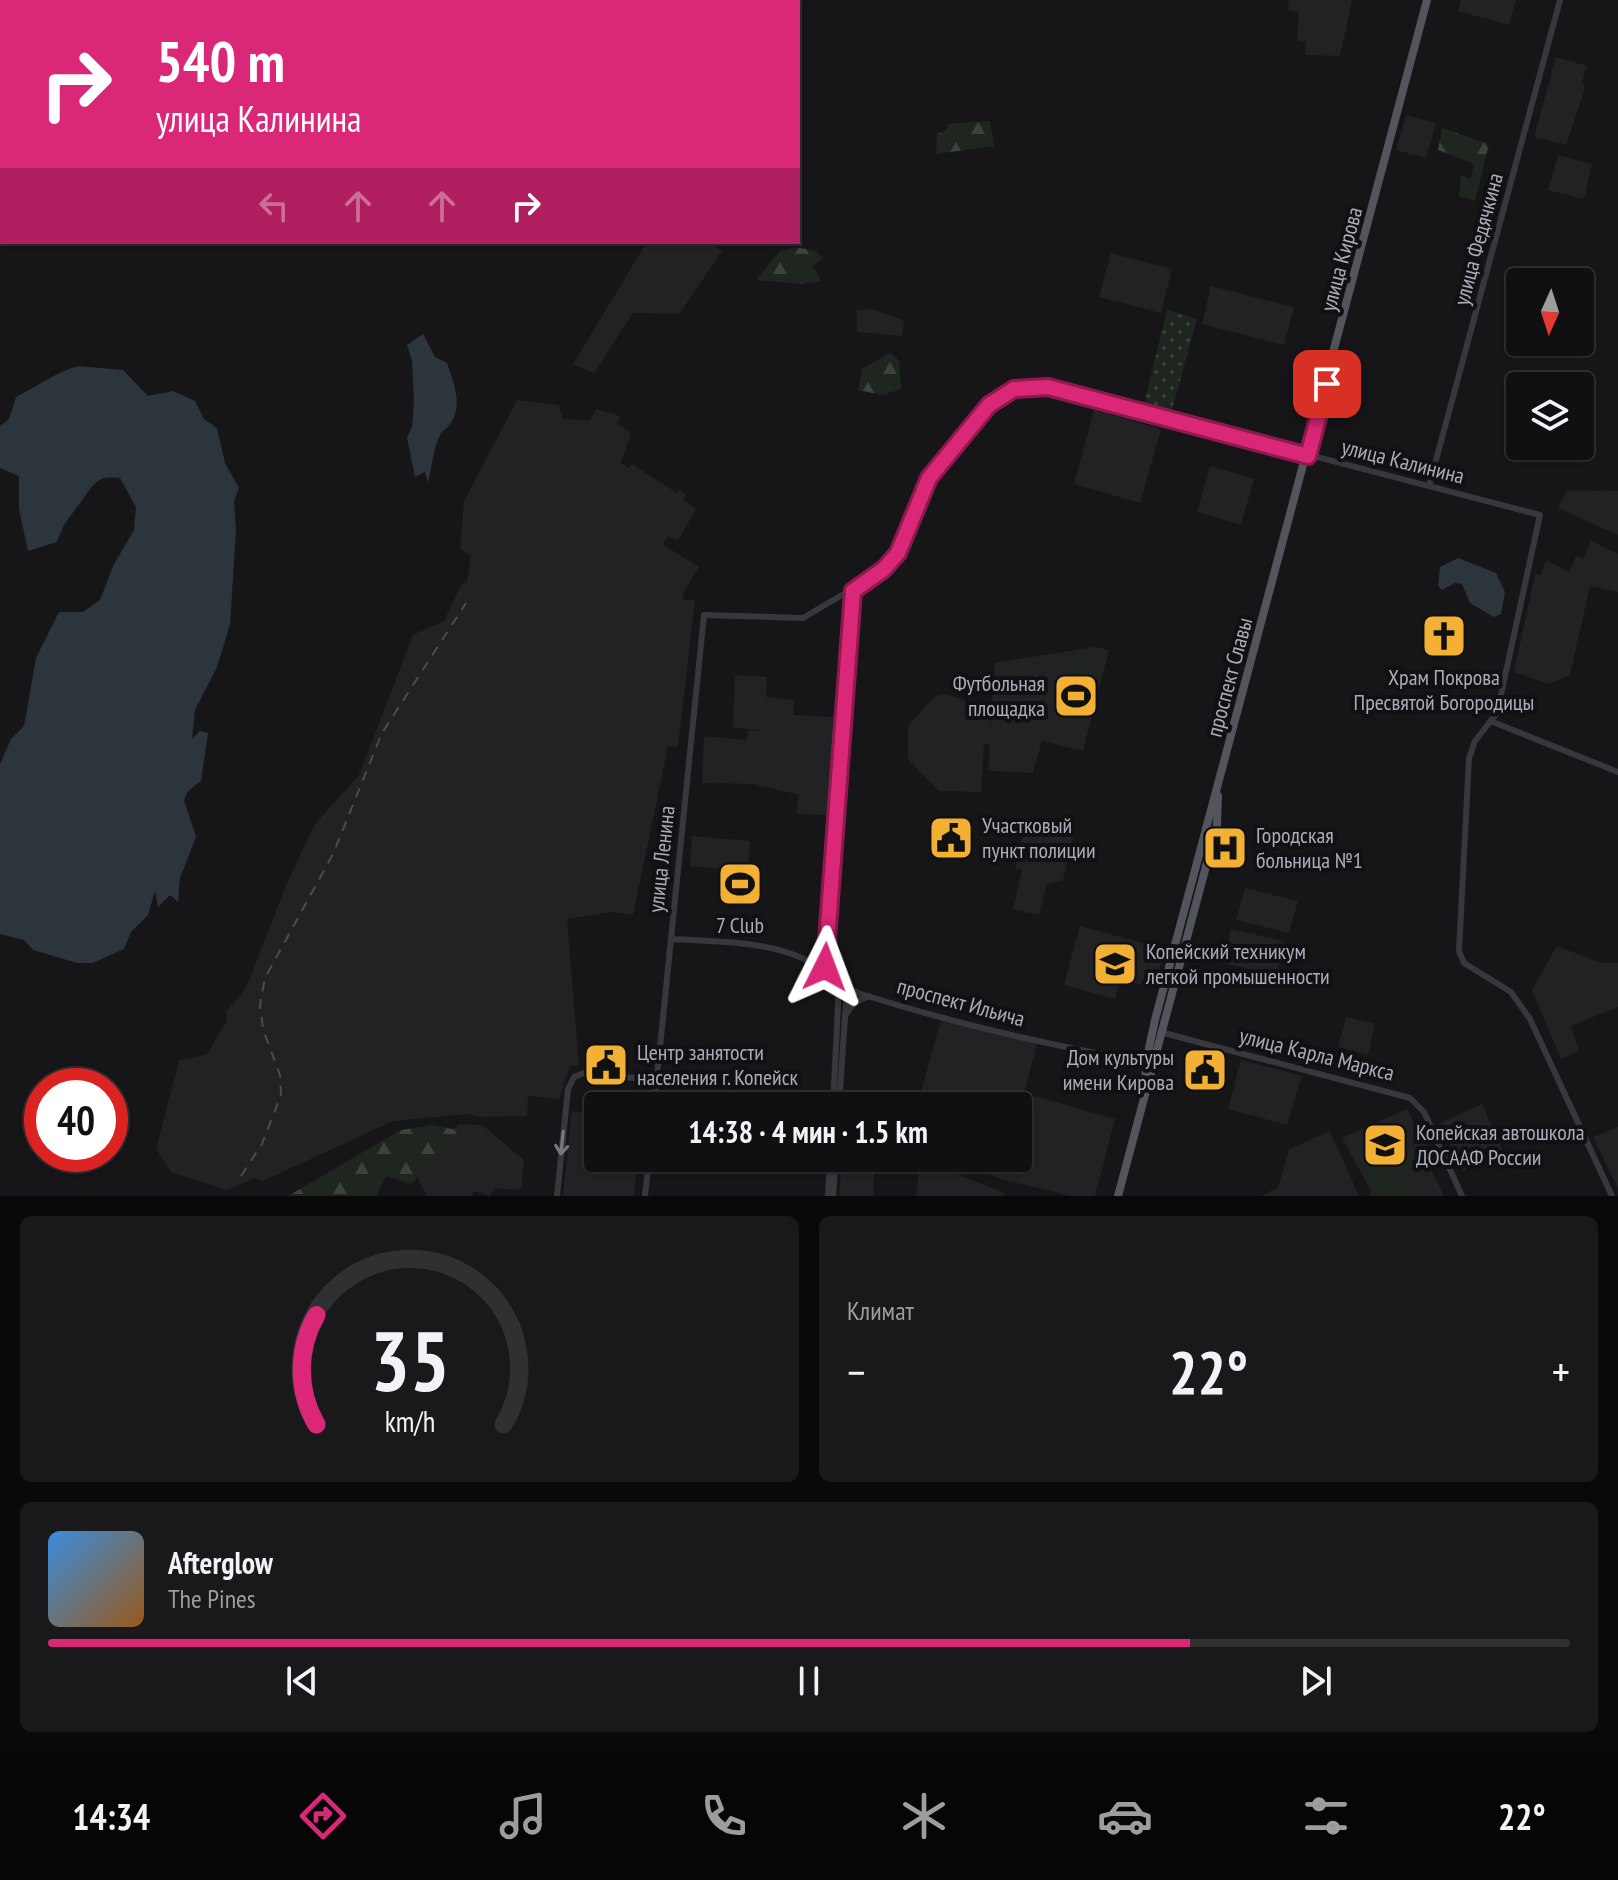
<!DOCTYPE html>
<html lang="ru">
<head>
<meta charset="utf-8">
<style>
	body { margin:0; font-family:"PT Sans Narrow",sans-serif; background:#19191b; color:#f1f3f6; height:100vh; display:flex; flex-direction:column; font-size:30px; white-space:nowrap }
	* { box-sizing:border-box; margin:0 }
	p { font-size:26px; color:#9c9d9f }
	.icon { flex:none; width:44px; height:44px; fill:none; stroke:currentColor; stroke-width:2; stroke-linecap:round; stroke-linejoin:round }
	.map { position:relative; height:1196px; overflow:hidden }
	.sheet { display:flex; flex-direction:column; gap:20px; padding:20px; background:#09090a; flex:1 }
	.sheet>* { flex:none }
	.guide { position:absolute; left:0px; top:0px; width:800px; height:244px; box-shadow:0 2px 6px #0004,0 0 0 2px #303032; background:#db2777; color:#fff; overflow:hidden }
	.needle { width:52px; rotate:183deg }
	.fabs { position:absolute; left:1506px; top:268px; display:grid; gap:16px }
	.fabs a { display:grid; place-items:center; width:88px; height:88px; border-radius:8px; background:#101012; box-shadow:0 2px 6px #0004,0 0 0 2px #303032; font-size:40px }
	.speed { position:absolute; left:24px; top:1068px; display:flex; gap:16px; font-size:40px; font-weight:700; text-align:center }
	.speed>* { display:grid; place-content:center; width:104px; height:104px; border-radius:50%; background:#101012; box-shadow:0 2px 6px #0004,0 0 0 2px #303032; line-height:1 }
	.speed .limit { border:12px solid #d22; background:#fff; color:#111 }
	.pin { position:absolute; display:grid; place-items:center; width:68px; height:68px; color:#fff; margin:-34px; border-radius:16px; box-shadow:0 4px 12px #0006 }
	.me { position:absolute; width:88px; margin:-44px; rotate:3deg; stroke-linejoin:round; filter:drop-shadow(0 0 6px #0008) }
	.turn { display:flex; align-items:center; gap:28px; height:168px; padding:0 24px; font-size:36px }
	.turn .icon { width:104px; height:104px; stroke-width:2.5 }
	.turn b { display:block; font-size:56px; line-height:68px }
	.lanes { display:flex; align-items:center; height:76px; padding:0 24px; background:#0003; justify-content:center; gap:40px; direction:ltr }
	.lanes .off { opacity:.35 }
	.big { font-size:60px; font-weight:800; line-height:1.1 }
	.sheet .card { flex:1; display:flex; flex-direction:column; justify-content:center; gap:12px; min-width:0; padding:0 28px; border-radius:12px; background:#19191b }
	.sheet .dial { align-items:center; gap:0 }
	.dial svg { height:208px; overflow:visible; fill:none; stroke:#303032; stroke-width:7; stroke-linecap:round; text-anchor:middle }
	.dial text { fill:#f1f3f6; stroke:none }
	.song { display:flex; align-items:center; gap:24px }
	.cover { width:96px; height:96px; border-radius:12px; background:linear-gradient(135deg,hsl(210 70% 55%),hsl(30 70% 35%)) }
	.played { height:8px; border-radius:4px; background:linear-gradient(90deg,#db2777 75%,#303032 75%) }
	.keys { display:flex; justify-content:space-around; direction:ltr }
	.heat { display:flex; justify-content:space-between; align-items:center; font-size:44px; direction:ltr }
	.sheet .tiles { flex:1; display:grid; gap:20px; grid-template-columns:1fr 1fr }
	.card:last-child { grid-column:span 2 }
	.trip { position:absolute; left:584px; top:1092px; width:448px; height:80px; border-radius:8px; background:#101012; box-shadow:0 2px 6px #0004,0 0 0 2px #303032; font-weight:800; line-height:80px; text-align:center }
	.menu { display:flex; height:128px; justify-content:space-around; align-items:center; background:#060607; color:#9c9d9f }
	.menu .icon { width:56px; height:56px }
	.menu .active { color:#db2777 }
	.menu b { font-size:36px; color:#f1f3f6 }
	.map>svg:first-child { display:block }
</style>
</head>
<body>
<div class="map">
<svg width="1618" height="1196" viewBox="0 0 1618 1196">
	<defs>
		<pattern id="forest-firs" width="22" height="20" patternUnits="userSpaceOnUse" patternTransform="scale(2)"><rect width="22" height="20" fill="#1e261f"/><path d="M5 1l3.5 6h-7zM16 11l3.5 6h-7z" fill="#3c433d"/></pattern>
		<pattern id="park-dots" width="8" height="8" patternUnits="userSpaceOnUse" patternTransform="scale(2)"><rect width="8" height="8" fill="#1e261f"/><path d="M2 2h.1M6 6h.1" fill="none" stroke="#3c433d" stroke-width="1.8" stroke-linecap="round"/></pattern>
	</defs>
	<rect width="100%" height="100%" fill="#161618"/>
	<!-- built -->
	<g fill="#222225">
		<polygon points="1289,0 1352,0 1340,56 1305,55 1306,42 1297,40 1299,13 1288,10"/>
		<polygon points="1461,0 1516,0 1509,25 1458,11"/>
		<polygon points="1556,57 1587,66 1582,82 1585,88 1566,145 1534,137"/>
		<polygon points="1406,115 1436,123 1426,158 1396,150"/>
		<polygon points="1558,155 1592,164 1584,199 1548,190"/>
		<polygon points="647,242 709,242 722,251 679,314 633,313 594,373 573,364"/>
		<polygon points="1111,253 1172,269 1161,313 1099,297"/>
		<polygon points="1211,286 1294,307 1284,345 1202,324"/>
		<polygon points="873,309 904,321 902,336 857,332 857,310"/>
		<polygon points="517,400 559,405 563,419 590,420 596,409 620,416 617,423 631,433 621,463 629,468 632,464 677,493 679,489 686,494 683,499 696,509 678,541 668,536 663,544 699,567 683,593 684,600 695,600 678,747 668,746 633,915 611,912 567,919 579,1066 570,1066 559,1099 528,1096 527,1116 481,1117 469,1114 393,1121 263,1181 255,1178 227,1190 171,1172 156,1149 179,1061 207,1054 227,1020 226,1011 238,999 248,983 287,883 315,824 359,775 413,635 444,621 462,583 467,583 471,556 460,549 464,501"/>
		<polygon points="1094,410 1161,429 1140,503 1074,484"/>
		<polygon points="1210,466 1254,479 1241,525 1197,512"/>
		<polygon points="1567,490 1618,491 1618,535 1558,508"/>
		<polygon points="1591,541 1618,554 1618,592 1590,586 1570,675 1549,684 1514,672 1535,574 1541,575 1546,560 1569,572 1576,556 1583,559"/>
		<polygon points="1094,647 1109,650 1083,751 1042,741 1033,773 988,771 990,745 984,744 981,792 939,791 908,759 908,726 935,696 944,694 959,698 990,716 990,732 995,663"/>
		<polygon points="735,675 767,677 766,697 794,700 793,715 834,717 829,815 796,814 799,795 754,784 702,783 704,736 747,740 748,730 765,731 733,727"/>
		<polygon points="1027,817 1075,829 1063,880 1047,884 1039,915 1013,909 1022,870 1015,868"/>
		<polygon points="692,836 750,841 748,865 724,863 723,869 690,866"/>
		<polygon points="1245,888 1298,901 1289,933 1236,920"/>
		<polygon points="1080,926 1165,949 1154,988 1120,979 1115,999 1064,985"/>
		<polygon points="1231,929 1284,941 1277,975 1223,963"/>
		<polygon points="1557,946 1601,963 1618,963 1618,1007 1571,1026 1579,1051 1561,1059 1532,990"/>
		<polygon points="942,1017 1037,1044 1024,1093 1115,1119 1095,1196 1071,1196 1001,1179 946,1158 1018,1158 1018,1106 917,1106"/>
		<polygon points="1346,1017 1375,1024 1368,1055 1338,1047"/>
		<polygon points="1241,1060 1302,1076 1287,1125 1228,1109"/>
		<polygon points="1482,1104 1504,1154 1463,1171 1440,1123"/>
		<polygon points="1407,1109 1429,1152 1424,1155 1444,1196 1368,1196 1371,1191 1342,1138"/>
		<polygon points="572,1111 598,1113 598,1158 638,1158 634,1196 563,1196"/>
		<polygon points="460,1124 482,1125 524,1160 521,1190 494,1188 490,1196 475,1191 471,1196 427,1196 416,1175 434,1141"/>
		<polygon points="1618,1127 1618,1189 1593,1137"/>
		<polygon points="1330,1131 1359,1196 1260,1196 1278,1188 1289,1149"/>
		<polygon points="842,1158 875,1158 873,1196 839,1196"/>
		<polygon points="920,1160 1005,1193 1004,1196 916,1196"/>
	</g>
	<!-- green -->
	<g fill="#1e261f">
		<polygon points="1079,661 1087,661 1093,673 1079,724 1066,730 1059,718 1072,668"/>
		<polygon points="1403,1139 1416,1165 1399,1176 1409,1196 1376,1196 1358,1154"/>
	</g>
	<!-- forest -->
	<g fill="url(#forest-firs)">
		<polygon points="990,121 994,146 936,154 937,134 947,130 948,124"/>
		<polygon points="1442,128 1489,144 1475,201 1459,196 1461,175 1471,179 1474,164 1438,150"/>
		<polygon points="795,247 815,251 823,258 813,266 821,281 802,284 756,280 779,252"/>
		<polygon points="890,353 899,360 901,389 882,395 858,390 862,369"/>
		<polygon points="432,1125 461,1131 411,1184 386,1176 376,1196 288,1196 401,1130"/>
	</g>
	<!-- park -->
	<polygon fill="url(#park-dots)" points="1167,310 1197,319 1172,410 1144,404"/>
	<!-- water -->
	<g fill="#2c353c">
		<path d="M423,334L435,357L447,363C453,381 464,406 450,424C448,428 443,430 441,433C433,448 432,467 428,482L425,472L415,477L407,438L412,427L414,400L412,361L407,345Z"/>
		<path d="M78,366L123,370L148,396L173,391L195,401L204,419L217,428L225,463L239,488L234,501L236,530L230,624L217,667L195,710L192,739L200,731L208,733L201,781L188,791L184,800L196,837L180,878L178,902L170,895L158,907L155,891L148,915L131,932L124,949L93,963H77L33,950L24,940L0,934V764L11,739L24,726L36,658L59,612H83L100,600L113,566L134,530L136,507L120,478C96,474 93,486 80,503C68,520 65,520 57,542L28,551L19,509V476L0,468V426L9,419L16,397C38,386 54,373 78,366Z"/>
		<polygon points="1458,558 1496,573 1505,592 1501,614 1494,617 1470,603 1462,584 1455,583 1442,590 1438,586 1440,567"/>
	</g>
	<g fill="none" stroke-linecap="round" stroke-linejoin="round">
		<!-- minor -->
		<g stroke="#37383d" stroke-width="6">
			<polyline points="1429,486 1560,0"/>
			<polyline points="1493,722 1618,772"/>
			<path d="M671,939C712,941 766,941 804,959C824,970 839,986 861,994C953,1023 1051,1046 1146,1062"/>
			<polyline points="828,975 825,947 853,591"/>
			<polyline points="847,1013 854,1003 869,996"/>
			<polyline points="1164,1033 1410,1098 1424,1112 1462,1196"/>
			<polyline points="654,1106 704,615 803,618 874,576 898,553 929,478 978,417 995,400 1014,389 1048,387 1540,515 1497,713 1475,741 1469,758 1459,951 1464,963 1511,992 1530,1019 1612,1196"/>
			<polyline points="833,1106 839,985"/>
			<polyline points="839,1106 847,988"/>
			<polyline points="557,1196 568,1089 574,1077 584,1073 656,1080"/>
			<polyline points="645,1196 649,1158"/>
			<polyline points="828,1196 830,1158"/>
			<polyline points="833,1196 836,1158"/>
		</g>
		<!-- major -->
		<g stroke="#53555c" stroke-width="8">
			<polyline points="1145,1094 1146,1062 1155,1020 1427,0"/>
			<polyline points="1118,1196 1217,825 1218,796"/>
		</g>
		<!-- rail -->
		<g stroke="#4a4c52" stroke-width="2" stroke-dasharray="10 8" stroke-linecap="butt">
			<polyline points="116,2 120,0"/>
			<polyline points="0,62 2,61"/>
			<polyline points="241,1176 262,1144 281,1095 280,1075 263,1029 260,1005 265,978 333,854 382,733 466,603"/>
		</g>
	</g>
	<!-- one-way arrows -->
	<defs><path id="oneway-shaft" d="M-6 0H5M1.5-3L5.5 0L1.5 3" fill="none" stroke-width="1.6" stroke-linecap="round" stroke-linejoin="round" transform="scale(2)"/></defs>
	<use stroke="#757881" href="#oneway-shaft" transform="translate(562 1143) rotate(96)"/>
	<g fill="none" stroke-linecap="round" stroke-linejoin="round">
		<!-- route casing -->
		<g stroke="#8e194d" stroke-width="20">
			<polyline id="route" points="825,967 853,591 884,569 898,553 929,478 989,405 1014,389 1048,387 1308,456 1327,384"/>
		</g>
		<!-- route -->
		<use href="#route" stroke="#db2777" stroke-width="14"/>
	</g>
	<!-- icons -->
	<defs>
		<g id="church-square" transform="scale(2.3)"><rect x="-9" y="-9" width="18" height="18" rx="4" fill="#f2b134" stroke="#111113"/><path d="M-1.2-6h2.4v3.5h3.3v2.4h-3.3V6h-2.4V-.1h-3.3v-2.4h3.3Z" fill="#111"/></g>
		<g id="stadium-square" transform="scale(2.3)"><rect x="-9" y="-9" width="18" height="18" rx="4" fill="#f2b134" stroke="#111113"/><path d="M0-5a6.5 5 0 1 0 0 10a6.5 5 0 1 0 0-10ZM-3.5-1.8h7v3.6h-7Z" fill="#111"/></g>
		<g id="civic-square" transform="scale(2.3)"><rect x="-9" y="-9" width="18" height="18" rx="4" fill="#f2b134" stroke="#111113"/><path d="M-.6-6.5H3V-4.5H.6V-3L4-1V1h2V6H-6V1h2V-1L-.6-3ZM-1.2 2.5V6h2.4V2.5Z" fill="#111"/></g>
		<g id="hospital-square" transform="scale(2.3)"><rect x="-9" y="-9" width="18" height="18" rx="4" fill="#f2b134" stroke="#111113"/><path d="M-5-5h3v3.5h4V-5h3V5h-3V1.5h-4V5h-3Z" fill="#111"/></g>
		<g id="university-square" transform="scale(2.3)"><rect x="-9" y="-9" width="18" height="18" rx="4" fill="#f2b134" stroke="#111113"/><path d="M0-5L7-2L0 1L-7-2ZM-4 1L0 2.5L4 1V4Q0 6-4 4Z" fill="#111"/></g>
	</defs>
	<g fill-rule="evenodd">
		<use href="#church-square" x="1444" y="636"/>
		<use href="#stadium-square" x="1076" y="696"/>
		<use href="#civic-square" x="951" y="838"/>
		<use href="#hospital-square" x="1225" y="848"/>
		<use href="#stadium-square" x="740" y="884"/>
		<use href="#university-square" x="1115" y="964"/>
		<use href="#civic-square" x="606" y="1065"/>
		<use href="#civic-square" x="1205" y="1070"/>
		<use href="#university-square" x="1385" y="1145"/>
	</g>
	<g text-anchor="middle" stroke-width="8" stroke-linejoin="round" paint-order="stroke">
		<!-- street labels -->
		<g font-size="22" fill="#a8adb8" stroke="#111113">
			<text transform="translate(1478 239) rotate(-75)" y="8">улица Федячкина</text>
			<text transform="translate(1341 259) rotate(-75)" y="8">улица Кирова</text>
			<text transform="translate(1403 461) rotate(14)" y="8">улица Калинина</text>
			<text transform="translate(1229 677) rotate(-75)" y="8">проспект Славы</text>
			<text transform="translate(661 859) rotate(-84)" y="8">улица Ленина</text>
			<text transform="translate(961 1002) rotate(15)" y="8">проспект Ильича</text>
			<text transform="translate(1317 1054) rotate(14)" y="8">улица Карла Маркса</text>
		</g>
		<!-- poi labels -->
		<g font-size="22" fill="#a8adb8" stroke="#111113" text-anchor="start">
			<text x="1444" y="685" text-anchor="middle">Храм Покрова<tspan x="1444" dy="25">Пресвятой Богородицы</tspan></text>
			<text x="1045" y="691" text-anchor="end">Футбольная<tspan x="1045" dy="25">площадка</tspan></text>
			<text x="982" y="833">Участковый<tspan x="982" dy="25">пункт полиции</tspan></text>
			<text x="1256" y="843">Городская<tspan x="1256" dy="25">больница №1</tspan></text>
			<text x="740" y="933" text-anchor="middle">7 Club</text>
			<text x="1146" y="959">Копейский техникум<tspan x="1146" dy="25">легкой промышенности</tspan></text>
			<text x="637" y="1060">Центр занятости<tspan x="637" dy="25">населения г. Копейск</tspan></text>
			<text x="1174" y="1065" text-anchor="end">Дом культуры<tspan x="1174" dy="25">имени Кирова</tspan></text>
			<text x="1416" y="1140">Копейская автошкола<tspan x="1416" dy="25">ДОСААФ России</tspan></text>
		</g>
	</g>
</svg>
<div class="fabs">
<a><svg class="needle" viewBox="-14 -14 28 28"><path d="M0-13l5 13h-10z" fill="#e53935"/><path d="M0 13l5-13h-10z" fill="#9c9d9f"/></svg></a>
<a><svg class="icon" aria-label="layers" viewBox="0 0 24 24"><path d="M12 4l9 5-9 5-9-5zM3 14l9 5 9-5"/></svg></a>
</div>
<div class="speed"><div class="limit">40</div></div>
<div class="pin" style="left:1327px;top:384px;background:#d93025"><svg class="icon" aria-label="arrive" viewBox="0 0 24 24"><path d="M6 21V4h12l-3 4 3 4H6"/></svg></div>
<svg class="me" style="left:825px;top:967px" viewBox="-20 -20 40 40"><path d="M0-17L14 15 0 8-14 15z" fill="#db2777" stroke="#fff" stroke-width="4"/></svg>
<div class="trip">14:38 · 4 мин · 1.5 km</div>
<div class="guide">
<div class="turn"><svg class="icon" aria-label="right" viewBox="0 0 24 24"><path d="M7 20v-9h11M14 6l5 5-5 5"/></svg><div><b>540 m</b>улица Калинина</div></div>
<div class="lanes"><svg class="icon off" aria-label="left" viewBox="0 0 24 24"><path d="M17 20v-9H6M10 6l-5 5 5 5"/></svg><svg class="icon off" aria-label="ahead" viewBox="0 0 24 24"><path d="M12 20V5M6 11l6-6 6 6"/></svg><svg class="icon off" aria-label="ahead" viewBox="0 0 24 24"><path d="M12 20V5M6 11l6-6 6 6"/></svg><svg class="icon" aria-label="right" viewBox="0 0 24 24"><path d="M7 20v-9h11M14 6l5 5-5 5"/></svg></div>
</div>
</div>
<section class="sheet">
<div class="tiles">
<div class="card dial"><svg viewBox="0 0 100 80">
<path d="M14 69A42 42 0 1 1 86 69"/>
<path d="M14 69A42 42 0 0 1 14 27" stroke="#db2777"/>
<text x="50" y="56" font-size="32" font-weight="700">35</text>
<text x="50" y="72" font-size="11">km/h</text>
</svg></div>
<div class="card"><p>Климат</p>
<div class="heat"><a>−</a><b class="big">22°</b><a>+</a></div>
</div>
<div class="card">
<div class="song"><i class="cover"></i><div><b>Afterglow</b><p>The Pines</p></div></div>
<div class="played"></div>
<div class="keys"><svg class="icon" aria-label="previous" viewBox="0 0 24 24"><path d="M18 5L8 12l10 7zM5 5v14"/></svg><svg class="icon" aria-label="pause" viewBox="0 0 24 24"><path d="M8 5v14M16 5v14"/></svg><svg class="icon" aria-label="next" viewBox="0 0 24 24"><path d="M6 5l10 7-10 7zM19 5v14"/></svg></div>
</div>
</div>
</section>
<nav class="menu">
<b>14:34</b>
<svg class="icon active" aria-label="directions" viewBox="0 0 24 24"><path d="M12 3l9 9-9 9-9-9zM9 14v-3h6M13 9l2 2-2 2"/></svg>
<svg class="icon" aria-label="music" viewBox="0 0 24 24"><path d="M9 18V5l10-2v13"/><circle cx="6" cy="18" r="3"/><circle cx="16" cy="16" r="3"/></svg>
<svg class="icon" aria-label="phone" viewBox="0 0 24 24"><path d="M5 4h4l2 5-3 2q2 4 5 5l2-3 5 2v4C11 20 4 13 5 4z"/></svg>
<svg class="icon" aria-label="climate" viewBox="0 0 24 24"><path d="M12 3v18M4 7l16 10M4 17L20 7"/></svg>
<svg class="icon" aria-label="car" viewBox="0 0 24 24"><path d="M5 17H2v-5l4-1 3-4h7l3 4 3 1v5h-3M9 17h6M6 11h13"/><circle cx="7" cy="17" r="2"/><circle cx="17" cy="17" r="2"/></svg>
<svg class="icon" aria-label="filters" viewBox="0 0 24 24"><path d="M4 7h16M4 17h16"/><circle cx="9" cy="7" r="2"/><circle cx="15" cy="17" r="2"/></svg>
<b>22°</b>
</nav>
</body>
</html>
